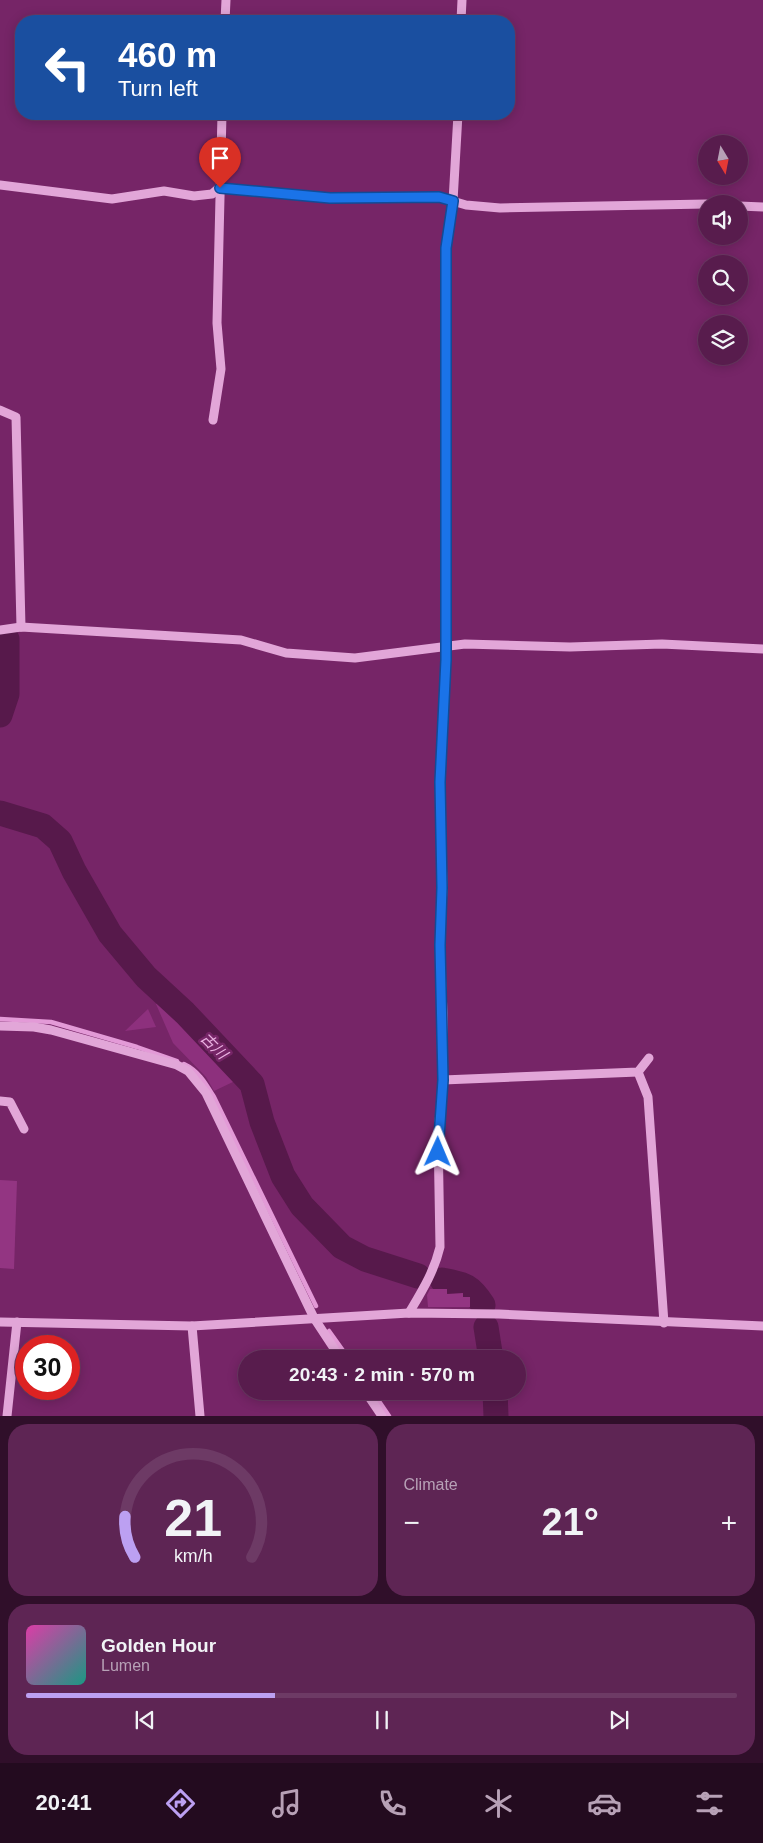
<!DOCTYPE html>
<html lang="en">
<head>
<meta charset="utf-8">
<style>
	body { margin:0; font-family:Arial,"Noto Sans JP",sans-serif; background:#5e2554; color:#f1f3f6; height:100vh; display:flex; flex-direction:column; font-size:19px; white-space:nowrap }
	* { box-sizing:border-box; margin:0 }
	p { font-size:16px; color:#b7a1b6 }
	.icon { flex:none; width:28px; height:28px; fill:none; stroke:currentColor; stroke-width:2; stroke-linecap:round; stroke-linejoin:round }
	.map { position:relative; height:1416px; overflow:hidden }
	.sheet { display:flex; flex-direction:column; gap:8px; padding:8px; background:#300f2a; flex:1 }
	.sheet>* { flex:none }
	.top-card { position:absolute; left:15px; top:15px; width:500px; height:105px; border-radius:20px; box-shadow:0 2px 12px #0003,0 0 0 1px #6d3a65; background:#1a4fa0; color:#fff; overflow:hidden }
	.needle { width:32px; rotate:170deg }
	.controls { position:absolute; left:698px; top:135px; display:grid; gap:10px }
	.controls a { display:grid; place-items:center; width:50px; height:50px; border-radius:50%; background:#581c4d; box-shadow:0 2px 12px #0003,0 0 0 1px #6d3a65; font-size:25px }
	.speed { position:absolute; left:15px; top:1335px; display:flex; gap:10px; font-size:25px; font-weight:700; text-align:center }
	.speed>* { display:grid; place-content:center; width:65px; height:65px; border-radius:50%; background:#581c4d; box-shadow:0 2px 12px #0003,0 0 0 1px #6d3a65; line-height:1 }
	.speed .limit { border:8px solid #d22; background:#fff; color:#111 }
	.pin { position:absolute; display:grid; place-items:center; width:42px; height:42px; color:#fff; margin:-51px -21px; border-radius:50% 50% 50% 0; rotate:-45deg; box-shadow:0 0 5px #0007 }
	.pin .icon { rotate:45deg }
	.me { position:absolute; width:55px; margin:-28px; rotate:1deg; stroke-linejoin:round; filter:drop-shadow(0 0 4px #0008) }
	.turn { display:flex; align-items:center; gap:18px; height:105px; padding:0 20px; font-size:22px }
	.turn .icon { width:65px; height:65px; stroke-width:2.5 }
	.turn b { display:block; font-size:35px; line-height:42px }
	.big { font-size:38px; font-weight:700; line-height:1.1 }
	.sheet .widget { flex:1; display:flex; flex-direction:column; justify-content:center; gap:8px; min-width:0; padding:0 18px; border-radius:20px; background:#5e2554 }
	.sheet .dial { align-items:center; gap:0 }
	.dial svg { height:130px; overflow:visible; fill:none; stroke:#6d3a65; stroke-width:7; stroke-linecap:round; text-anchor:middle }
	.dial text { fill:#f1f3f6; stroke:none }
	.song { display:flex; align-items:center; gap:15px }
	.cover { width:60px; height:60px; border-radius:8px; background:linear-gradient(135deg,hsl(320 70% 55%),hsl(170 70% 35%)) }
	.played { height:5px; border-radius:2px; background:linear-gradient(90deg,#bca0f2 35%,#6d3a65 35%) }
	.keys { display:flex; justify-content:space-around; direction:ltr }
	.heat { display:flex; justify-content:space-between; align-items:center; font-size:28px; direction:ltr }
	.sheet .tiles { flex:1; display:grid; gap:8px; grid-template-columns:1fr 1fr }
	.widget:last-child { grid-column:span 2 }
	.trip { position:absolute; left:238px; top:1350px; width:288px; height:50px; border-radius:25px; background:#581c4d; box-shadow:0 2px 12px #0003,0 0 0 1px #6d3a65; font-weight:700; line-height:50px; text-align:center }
	.tabs { display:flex; height:80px; justify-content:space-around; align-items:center; background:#230b1f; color:#b7a1b6 }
	.tabs .icon { width:35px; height:35px }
	.tabs .current { color:#bca0f2 }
	.tabs b { font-size:22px; color:#f1f3f6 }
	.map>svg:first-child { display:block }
</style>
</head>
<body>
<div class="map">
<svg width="763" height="1416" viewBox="0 0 763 1416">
	<rect width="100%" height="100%" fill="#762567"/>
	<!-- green -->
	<g fill="#8d307d">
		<polygon points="163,1002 240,1077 243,1085 235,1081 214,1091 206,1077 173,1043 156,1004"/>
		<polygon points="148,1009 156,1027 125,1031"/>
	</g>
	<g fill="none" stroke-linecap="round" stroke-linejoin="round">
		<!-- stream -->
		<g stroke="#e39ad7" stroke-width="4.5">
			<polyline points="0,1019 51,1022 137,1047 177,1061"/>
			<path d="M184,1064C199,1071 206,1084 214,1097L316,1306"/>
			<polyline points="329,1331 349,1359"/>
			<polyline points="372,1391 389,1416"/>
		</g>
		<!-- river -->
		<g stroke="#57194b" stroke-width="25">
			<polyline points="0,715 7,694 7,639"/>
			<polyline points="0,813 43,826 60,841 74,871 110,934 146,977 185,1013 252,1084 262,1122 283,1176 302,1206 342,1247 365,1259 418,1276"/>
			<path d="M442,1280C465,1284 471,1286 483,1305"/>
			<polyline points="486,1327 491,1359"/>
			<polyline points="495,1391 496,1416"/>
		</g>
	</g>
	<!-- building -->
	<g fill="#933582">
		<polygon points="0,1180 17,1181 14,1269 0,1268"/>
		<polygon points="430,1289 447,1289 447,1294 463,1293 463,1297 470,1297 470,1307 428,1307 427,1295"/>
	</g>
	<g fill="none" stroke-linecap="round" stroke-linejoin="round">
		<!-- minor -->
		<g stroke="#e2a6d8" stroke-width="9">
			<polyline points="225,21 226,0"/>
			<polyline points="461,21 462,0"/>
			<polyline points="0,185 112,199 164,191 194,196 212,194 219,188 330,198 439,197 466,205 500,208 706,204"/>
			<polyline points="739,206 763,207"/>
			<polyline points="0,410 16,417 21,627"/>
			<polyline points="213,420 221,369 217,323 222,114"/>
			<polyline points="0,630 21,627 241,640 286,653 355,658 465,644 570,647 662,644 763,649"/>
			<polyline points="0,1026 34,1027 51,1030 177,1065 188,1071 206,1093 314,1318 341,1359"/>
			<polyline points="638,1072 648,1097 664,1323"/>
			<polyline points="443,1080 638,1072 649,1058"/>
			<polyline points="0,1101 10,1102 24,1129"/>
			<path d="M409,1313C422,1291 434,1272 440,1247L438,1133L443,1080V1013L440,945L443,888L440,782L446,660V248L453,201L458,114"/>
			<polyline points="0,1322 192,1326 409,1313 499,1314 763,1326"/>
			<polyline points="192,1326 200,1416"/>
			<polyline points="365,1391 382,1416"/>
			<polyline points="7,1416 17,1322"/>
		</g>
	</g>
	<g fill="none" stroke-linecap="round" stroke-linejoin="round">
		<!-- route casing -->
		<g stroke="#114b97" stroke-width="12">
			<polyline id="route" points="220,188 330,198 439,197 453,201 446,248 446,660 440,782 442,888 440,945 443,1080 438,1152"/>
		</g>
		<!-- route -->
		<use href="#route" stroke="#1a73e8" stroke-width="9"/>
	</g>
	<g text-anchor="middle" stroke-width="5" stroke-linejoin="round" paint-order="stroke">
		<!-- water labels -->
		<g font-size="15" font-style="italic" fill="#eab1e1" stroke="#762567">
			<text transform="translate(214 1046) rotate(45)" y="5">古川</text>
		</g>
	</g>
</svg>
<div class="controls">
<a><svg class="needle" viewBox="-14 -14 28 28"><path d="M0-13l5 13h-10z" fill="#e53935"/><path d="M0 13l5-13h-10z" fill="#b7a1b6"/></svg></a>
<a><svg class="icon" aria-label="sound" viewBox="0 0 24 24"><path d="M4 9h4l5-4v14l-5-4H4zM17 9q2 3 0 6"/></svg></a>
<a><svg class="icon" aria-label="search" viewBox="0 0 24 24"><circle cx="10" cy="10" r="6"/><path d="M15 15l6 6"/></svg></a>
<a><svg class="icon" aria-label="layers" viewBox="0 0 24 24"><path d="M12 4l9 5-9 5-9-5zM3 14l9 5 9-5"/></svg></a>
</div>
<div class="speed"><div class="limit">30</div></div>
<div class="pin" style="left:220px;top:188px;background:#d93025"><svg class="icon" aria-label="arrive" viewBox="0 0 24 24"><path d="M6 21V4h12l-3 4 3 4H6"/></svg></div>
<svg class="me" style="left:438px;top:1152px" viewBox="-20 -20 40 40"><path d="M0-17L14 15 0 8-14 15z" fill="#1a73e8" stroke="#fff" stroke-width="4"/></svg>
<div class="trip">20:43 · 2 min · 570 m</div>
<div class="top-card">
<div class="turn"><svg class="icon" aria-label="left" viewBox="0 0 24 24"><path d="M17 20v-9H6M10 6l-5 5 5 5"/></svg><div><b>460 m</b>Turn left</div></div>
</div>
</div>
<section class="sheet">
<div class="tiles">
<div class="widget dial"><svg viewBox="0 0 100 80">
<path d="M14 69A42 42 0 1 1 86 69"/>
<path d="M14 69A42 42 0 0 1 8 44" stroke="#bca0f2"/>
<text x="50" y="56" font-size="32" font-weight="700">21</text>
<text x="50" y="72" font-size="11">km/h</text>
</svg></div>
<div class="widget"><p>Climate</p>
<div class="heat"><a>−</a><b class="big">21°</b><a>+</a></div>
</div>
<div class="widget">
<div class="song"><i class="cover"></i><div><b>Golden Hour</b><p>Lumen</p></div></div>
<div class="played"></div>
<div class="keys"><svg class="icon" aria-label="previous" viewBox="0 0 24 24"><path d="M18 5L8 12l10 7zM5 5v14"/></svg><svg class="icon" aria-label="pause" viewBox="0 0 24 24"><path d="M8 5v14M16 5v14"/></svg><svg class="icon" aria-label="next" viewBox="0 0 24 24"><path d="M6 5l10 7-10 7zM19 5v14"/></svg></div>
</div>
</div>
</section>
<nav class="tabs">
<b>20:41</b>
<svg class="icon current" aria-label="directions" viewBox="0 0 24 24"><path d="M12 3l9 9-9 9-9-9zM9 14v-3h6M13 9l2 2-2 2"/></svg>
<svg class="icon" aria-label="music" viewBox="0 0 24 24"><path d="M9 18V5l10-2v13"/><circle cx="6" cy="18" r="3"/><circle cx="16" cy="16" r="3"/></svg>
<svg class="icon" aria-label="phone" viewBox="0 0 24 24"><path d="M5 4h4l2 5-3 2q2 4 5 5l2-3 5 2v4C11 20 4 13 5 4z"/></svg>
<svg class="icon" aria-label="climate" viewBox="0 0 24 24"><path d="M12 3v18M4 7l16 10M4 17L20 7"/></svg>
<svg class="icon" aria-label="car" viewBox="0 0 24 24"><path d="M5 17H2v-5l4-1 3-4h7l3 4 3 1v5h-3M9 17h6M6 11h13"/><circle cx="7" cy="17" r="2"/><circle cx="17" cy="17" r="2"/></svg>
<svg class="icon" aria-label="filters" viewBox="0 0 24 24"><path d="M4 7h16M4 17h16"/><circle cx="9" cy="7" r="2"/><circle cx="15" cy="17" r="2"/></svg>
</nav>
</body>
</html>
